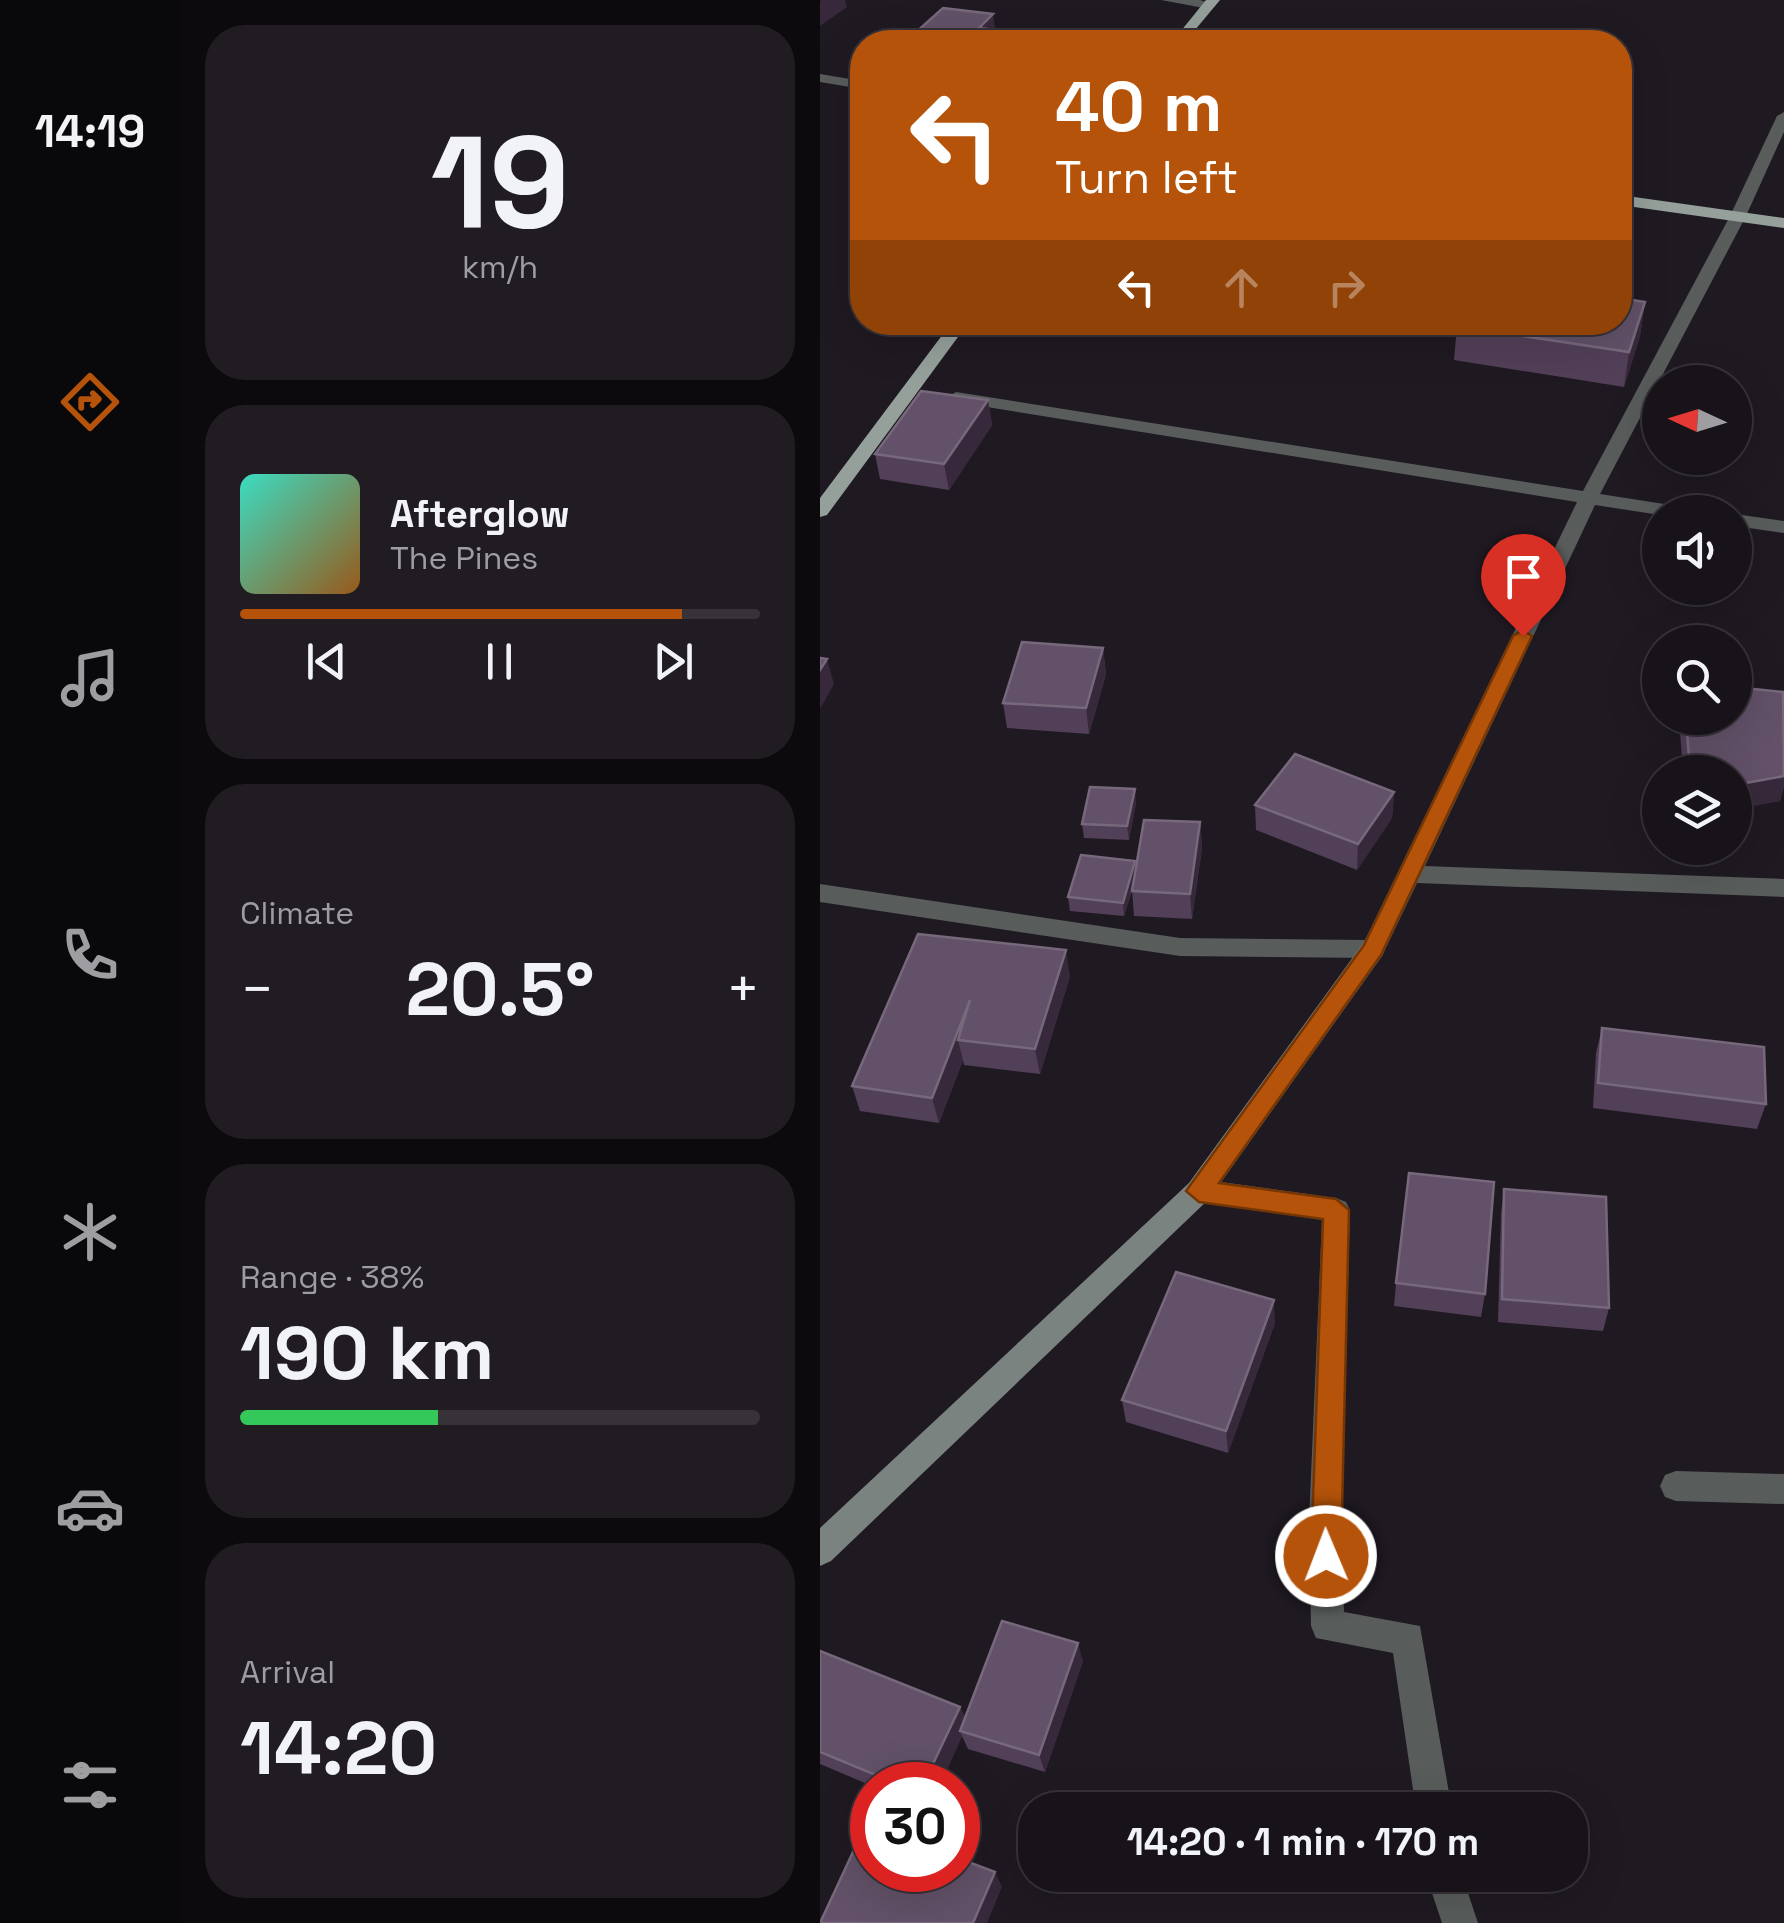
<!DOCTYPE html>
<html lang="en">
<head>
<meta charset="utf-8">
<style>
	body { margin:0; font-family:"Space Grotesk",sans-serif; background:#201c22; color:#f1f3f6; height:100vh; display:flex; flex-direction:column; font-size:38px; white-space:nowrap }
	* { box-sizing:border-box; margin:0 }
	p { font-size:32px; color:#9e9ea2 }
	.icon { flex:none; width:55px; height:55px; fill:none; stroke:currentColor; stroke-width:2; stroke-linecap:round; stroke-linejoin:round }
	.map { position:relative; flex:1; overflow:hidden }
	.side { display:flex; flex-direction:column; gap:25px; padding:25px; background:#0d0a0e; width:640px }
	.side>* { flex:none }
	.top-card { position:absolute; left:30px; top:30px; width:782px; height:305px; border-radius:40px; box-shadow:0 10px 40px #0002,0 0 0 2px #363238; background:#b45309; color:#fff; overflow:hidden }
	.needle { width:65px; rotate:274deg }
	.fabs { position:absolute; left:822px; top:365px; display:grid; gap:20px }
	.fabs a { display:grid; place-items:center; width:110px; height:110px; border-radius:50%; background:#171319; box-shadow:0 10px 40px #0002,0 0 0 2px #363238; font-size:50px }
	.speed { position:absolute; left:30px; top:1762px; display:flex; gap:20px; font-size:50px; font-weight:700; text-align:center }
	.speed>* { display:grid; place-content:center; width:130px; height:130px; border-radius:50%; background:#171319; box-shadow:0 10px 40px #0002,0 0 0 2px #363238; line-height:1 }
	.speed .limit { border:15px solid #d22; background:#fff; color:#111 }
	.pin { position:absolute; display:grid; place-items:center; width:85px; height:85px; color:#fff; margin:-102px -42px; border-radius:50% 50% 50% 0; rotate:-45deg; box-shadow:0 0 10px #0007 }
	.pin .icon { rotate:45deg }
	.me { position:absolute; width:110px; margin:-55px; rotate:359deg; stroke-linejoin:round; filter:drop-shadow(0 0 8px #0008) }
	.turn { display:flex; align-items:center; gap:35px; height:210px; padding:0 40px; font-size:45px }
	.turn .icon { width:130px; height:130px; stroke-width:2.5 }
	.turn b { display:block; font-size:70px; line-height:85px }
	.lanes { display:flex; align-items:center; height:95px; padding:0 40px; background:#0003; justify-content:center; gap:50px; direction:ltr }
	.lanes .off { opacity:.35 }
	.big { font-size:75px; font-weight:800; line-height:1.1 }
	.side .widget { flex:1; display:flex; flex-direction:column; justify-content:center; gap:15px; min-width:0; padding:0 35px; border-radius:40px; background:#201c22 }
	.side .dial { align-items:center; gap:0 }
	.dial b { font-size:130px; line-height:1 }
	.song { display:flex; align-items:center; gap:30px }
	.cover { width:120px; height:120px; border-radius:15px; background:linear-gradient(135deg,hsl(170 70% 55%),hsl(30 70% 35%)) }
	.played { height:10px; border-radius:5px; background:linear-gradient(90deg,#b45309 85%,#363238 85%) }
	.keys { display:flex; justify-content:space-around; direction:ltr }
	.heat { display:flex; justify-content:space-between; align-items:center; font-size:55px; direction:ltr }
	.charge { height:15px; border-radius:8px; background:linear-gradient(90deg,#34c759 38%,#363238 0) }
	.trip { position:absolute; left:198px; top:1792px; width:570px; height:100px; border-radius:40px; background:#171319; box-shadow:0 10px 40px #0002,0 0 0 2px #363238; font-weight:800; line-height:100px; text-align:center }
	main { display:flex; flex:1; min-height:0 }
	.dock { display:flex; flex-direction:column; width:180px; justify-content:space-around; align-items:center; background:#09080a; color:#9e9ea2 }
	.dock .icon { width:70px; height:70px }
	.dock .current { color:#b45309 }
	.dock b { font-size:45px; color:#f1f3f6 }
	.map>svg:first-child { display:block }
</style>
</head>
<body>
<main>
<nav class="dock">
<b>14:19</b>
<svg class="icon current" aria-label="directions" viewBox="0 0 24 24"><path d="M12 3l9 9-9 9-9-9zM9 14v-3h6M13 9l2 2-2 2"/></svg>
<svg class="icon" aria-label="music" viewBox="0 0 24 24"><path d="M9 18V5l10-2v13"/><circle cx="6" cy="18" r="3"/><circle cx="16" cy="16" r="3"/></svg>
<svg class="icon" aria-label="phone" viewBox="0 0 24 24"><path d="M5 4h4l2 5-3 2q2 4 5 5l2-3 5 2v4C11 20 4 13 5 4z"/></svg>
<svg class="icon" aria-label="climate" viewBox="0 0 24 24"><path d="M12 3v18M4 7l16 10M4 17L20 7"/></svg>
<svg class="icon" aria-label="car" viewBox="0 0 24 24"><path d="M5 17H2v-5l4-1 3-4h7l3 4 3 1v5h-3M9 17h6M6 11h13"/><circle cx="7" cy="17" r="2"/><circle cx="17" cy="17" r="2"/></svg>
<svg class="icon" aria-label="filters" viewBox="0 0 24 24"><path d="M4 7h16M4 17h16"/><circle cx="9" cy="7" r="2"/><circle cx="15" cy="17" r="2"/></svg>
</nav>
<section class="side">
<div class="widget dial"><b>19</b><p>km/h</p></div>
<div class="widget">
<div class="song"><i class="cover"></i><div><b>Afterglow</b><p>The Pines</p></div></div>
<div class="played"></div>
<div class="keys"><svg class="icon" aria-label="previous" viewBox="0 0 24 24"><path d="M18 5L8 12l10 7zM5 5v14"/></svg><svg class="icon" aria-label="pause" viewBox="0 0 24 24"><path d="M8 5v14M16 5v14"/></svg><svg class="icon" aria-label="next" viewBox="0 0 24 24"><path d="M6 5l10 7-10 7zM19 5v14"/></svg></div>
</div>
<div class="widget"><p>Climate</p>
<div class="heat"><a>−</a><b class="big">20.5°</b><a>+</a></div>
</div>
<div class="widget"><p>Range · 38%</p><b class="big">190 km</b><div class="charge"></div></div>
<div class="widget"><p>Arrival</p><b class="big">14:20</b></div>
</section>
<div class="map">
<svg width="964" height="1923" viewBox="0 0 964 1923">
	<rect width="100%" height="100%" fill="#1f1921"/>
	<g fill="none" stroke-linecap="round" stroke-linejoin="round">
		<!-- street -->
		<g fill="#585d5b" fill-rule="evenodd">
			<polygon points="341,0 380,0 396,5 389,9"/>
			<polygon points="0,74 42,81 42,89 0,82"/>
			<polygon points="964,112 964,132 926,216 780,494 857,506 867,512 840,515 775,505 605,866 964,879 964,897 597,883 562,956 553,958 360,956 0,902 0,884 360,938 545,940 757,502 136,402 127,397 136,392 763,491 910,216 957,116"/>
			<polygon points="915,514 964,521 964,533 915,526"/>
			<polygon points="379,1179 516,1198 526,1202 530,1210 521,1522 524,1612 600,1626 632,1810 596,1810 573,1653 496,1638 491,1626 489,1522 502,1220 369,1199 365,1191 369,1183"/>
			<polygon points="856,1471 964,1474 964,1504 856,1501 845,1497 840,1486 845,1475"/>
			<polygon points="606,1875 642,1875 658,1923 622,1923"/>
		</g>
		<!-- secondary -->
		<polygon fill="#7a837f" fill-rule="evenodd" points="553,940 562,942 565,949 562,956 389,1199 11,1561 0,1566 0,1528 369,1183 544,942"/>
		<!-- primary -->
		<g fill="#95a09b" fill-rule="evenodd">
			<polygon points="386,0 400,0 365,42 352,42"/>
			<polygon points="800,195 964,218 964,228 800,205"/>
			<polygon points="132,322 149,322 7,515 0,517 0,498"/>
		</g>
	</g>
	<!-- wall -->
	<g fill="#523f58">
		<polygon points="825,302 820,336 804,387 634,360 637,326 800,322"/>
		<polygon points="168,400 172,425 129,490 60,479 55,454"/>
		<polygon points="283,648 286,674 269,734 187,728 183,703"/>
		<polygon points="964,717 964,786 960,801 915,808 915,772 863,772 859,718"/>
		<polygon points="574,792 572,818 537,870 436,830 435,805"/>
		<polygon points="316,803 309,840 264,838 262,824"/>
		<polygon points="380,822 382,848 372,919 314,916 312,890 304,916 250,911 248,897 316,868"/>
		<polygon points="250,976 220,1074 144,1065 143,1060 119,1123 40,1111 32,1086"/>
		<polygon points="782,1028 946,1104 937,1129 773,1108 776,1053"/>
		<polygon points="684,1189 789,1308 783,1331 678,1322 681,1213"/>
		<polygon points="576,1283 665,1294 661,1317 574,1306"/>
		<polygon points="455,1323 408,1453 306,1422 302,1400"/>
		<polygon points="0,1651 140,1707 145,1718 263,1661 225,1772 148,1749 142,1736 120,1785 52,1786 0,1764"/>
	</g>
	<!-- shaded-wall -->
	<g fill="#37293b">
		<polygon points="2,0 25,0 27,7 0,26 0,1"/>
		<polygon points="173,14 177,42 159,28"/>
		<polygon points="825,302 820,336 804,387 809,352"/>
		<polygon points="168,400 172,425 129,490 124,464"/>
		<polygon points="283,648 286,674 269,734 266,708"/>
		<polygon points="7,659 14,684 0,709 0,670"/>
		<polygon points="964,776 964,786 960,801 919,809 926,783"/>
		<polygon points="315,789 316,803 309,840 307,826"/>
		<polygon points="574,792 572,818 537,870 538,844"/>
		<polygon points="380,822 382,848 372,919 370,894"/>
		<polygon points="315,861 316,874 304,916 303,903"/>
		<polygon points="246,950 250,976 220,1074 215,1049"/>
		<polygon points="150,1000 138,1040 143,1060 119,1123 112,1098"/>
		<polygon points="454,1300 455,1323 408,1453 406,1431"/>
		<polygon points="258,1643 263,1661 225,1772 219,1755"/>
		<polygon points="140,1707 147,1724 140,1731 142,1736 120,1785 103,1785"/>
		<polygon points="175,1872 182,1887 167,1923 153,1923"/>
	</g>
	<!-- building -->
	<g fill="#625168" stroke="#77687c" stroke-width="2.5">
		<polygon points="123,8 173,14 159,28 255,40 261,33 315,40 313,42 85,42"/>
		<polygon points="800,298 825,302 809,352 637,326 638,322 800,322"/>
		<polygon points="101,391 168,400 124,464 55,454"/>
		<polygon points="202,642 283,648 266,708 183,703"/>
		<polygon points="0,658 7,659 0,670"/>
		<polygon points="915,687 963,692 964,776 926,783 915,782 915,772 870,772 866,718 915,718"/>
		<polygon points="475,754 574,792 538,844 435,805"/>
		<polygon points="270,787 315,789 307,826 262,824"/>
		<polygon points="324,820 380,822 370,894 312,891"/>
		<polygon points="261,855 315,861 303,903 248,897"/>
		<polygon points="98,934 246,950 215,1049 138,1040 150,1000 112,1098 32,1086"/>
		<polygon points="782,1028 944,1047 946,1104 778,1083"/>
		<polygon points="589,1173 674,1182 665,1294 576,1283"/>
		<polygon points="684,1189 786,1197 789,1308 682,1299"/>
		<polygon points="356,1272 454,1300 406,1431 302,1400"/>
		<polygon points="182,1621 258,1643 219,1755 140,1731"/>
		<polygon points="0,1651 140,1707 103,1785 80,1785 0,1752"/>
		<polygon points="46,1824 52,1827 52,1870 138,1870 138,1858 175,1872 153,1923 0,1923"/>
	</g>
	<!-- route -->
	<polygon fill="#b45309" stroke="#753606" stroke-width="2.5" points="703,630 712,636 561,955 399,1183 516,1199 529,1210 521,1556 516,1567 506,1571 496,1567 491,1556 503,1219 379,1202 366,1191 544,945 693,636"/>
</svg>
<div class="fabs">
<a><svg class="needle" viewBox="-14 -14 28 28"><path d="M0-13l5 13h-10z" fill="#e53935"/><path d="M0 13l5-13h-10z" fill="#9e9ea2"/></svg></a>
<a><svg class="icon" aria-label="sound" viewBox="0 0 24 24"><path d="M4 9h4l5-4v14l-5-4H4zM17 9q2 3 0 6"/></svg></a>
<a><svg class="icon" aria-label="search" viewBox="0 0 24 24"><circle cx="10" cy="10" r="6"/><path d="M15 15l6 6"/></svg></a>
<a><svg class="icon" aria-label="layers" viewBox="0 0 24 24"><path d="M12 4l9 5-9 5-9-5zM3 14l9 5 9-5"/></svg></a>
</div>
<div class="speed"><div class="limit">30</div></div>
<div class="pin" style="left:703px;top:636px;background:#d93025"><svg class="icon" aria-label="arrive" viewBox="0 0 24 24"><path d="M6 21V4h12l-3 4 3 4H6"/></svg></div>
<svg class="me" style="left:506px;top:1556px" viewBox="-20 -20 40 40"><circle r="17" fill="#b45309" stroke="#fff" stroke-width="3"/><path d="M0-11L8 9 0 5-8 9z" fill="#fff"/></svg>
<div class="trip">14:20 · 1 min · 170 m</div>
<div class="top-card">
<div class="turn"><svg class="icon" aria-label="left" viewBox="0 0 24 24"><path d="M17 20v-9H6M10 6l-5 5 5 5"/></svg><div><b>40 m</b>Turn left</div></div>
<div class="lanes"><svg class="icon" aria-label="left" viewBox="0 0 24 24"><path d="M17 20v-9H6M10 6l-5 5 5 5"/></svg><svg class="icon off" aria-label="ahead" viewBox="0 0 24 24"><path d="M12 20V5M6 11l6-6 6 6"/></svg><svg class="icon off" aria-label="right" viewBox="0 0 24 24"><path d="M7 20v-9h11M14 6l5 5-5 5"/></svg></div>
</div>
</div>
</main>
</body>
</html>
